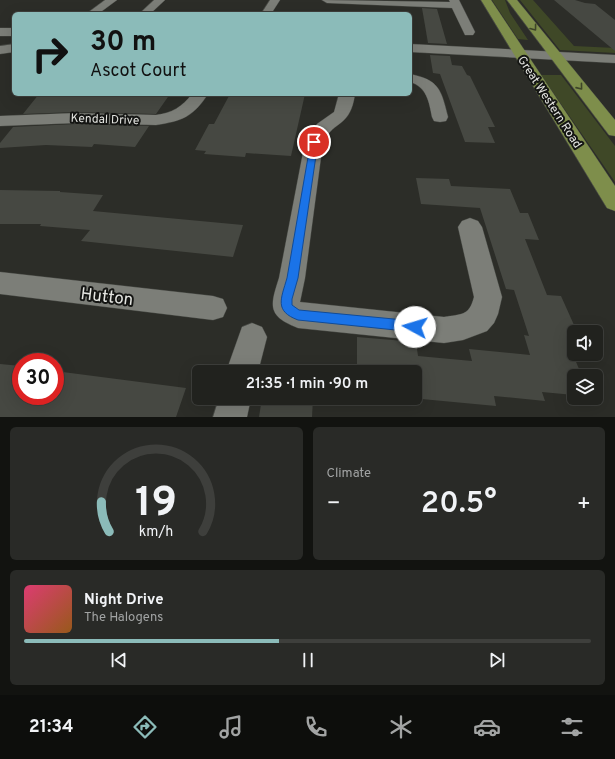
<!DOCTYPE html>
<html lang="en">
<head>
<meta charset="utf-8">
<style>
	body { margin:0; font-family:Overpass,sans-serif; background:#292a27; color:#f1f3f6; height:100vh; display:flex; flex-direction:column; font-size:15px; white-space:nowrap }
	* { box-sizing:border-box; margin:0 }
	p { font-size:13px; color:#a2a4a4 }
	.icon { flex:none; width:22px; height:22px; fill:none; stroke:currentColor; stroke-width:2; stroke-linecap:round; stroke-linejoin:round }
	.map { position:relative; height:417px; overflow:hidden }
	.sheet { display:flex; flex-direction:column; gap:10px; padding:10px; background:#121310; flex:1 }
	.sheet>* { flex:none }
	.hud { position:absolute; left:12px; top:12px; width:400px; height:84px; border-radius:6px; box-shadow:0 4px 16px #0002,0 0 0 1px #3e3f3c; background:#8bbbb9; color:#111; overflow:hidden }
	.tools { position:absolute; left:567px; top:325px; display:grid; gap:8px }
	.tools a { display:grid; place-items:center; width:36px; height:36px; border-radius:6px; background:#21221e; box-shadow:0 4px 16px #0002,0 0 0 1px #3e3f3c; font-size:20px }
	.speed { position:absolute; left:12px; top:353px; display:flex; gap:8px; font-size:20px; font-weight:700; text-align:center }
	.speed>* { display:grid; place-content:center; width:52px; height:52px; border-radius:50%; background:#21221e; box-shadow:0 4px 16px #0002,0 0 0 1px #3e3f3c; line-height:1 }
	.speed .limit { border:6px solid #d22; background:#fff; color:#111 }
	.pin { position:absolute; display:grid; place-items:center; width:34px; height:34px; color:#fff; margin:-17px; border:2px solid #fff; border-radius:50%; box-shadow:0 1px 4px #0007 }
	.me { position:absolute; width:44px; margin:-22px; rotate:276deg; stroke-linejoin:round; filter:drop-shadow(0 0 3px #0008) }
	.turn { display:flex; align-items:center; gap:14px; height:84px; padding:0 12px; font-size:18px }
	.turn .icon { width:52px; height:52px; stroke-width:2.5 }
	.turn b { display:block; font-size:28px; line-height:34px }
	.big { font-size:30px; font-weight:600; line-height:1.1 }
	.sheet .tile { flex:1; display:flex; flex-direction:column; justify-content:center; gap:6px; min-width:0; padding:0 14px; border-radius:6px; background:#292a27 }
	.sheet .dial { align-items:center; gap:0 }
	.dial svg { height:104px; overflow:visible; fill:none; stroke:#3e3f3c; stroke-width:7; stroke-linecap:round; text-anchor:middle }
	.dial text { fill:#f1f3f6; stroke:none }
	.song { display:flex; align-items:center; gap:12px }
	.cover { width:48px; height:48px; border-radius:6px; background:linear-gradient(135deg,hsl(340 70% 55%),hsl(30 70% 35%)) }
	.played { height:4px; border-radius:2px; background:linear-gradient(90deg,#8bbbb9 45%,#3e3f3c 45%) }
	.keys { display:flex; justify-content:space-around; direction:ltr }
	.heat { display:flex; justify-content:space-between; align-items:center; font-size:22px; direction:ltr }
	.sheet .tiles { flex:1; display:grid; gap:10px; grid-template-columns:1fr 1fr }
	.tile:last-child { grid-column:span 2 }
	.trip { position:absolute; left:192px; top:365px; width:230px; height:40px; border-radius:6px; background:#21221e; box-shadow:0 4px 16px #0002,0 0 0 1px #3e3f3c; font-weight:600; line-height:40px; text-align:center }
	.tabs { display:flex; height:64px; justify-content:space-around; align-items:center; background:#0d0e0c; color:#a2a4a4 }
	.tabs .icon { width:28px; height:28px }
	.tabs .active { color:#8bbbb9 }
	.tabs b { font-size:18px; color:#f1f3f6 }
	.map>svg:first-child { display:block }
</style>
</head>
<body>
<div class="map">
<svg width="615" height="417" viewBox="0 0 615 417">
	<rect width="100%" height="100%" fill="#2c2d28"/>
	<!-- green -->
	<g fill="#3f4827">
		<polygon points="492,0 505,0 510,13 528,40 518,39"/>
		<polygon points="520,0 533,0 574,46 615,48 615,53 560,50"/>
		<polygon points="541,75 561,75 615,146 615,182"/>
	</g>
	<!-- building -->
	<g fill="#464842">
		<polygon points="554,0 575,0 585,3 595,4 615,20 615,51"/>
		<polygon points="422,8 437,9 447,44 428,43"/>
		<polygon points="430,55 450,56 452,65 462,66 467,75 470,76 495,127 488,127 495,143 465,142 440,74 433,73"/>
		<polygon points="39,94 170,94 156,114 76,112 23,114"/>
		<polygon points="230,94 305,94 291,156 246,153 245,157 204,154 206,151 195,150 209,124 214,124"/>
		<polygon points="76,124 149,126 135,147 94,144 92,147 46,145 0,148 0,143 13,127"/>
		<polygon points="416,178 449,179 451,186 510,189 520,213 528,213 539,240 525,239 547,295 561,296 574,325 574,357 582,376 574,376 574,395 542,392 545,401 494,396 496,406 411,398 415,398 415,372 357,372 357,337 416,342 418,356 472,361 469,349 530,355 524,335 529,336 514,290 506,289 480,208 421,204"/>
		<polygon points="0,190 60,191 60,192 103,195 93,211 243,225 233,257 81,241 90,230 40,226 41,224 0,224"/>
		<polygon points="0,364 21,366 21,396 55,396 55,371 186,388 176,417 0,417"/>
		<polygon points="262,398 313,398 312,417 259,417"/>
	</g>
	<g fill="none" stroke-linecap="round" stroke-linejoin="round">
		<!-- minor casing -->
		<g stroke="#464843" stroke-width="1">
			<g id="minor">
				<polygon points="105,0 117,0 98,14 86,14"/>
				<polygon points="154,0 165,0 150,14 139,14"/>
				<polygon points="270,0 280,0 271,14 261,14"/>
				<polygon points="322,0 450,2 449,0 459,0 475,32 473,35 465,35 452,8 327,3"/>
				<rect x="0" y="28" width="14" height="8"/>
				<polygon points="14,44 14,52 0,54 0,46"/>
				<polygon points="410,44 615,55 615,63 410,52"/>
				<path d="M410,74C439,80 441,89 448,117L446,121L440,122L434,121L432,117C429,102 427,87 410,82Z"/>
				<path d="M192,94H208C193,117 182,121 156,125L76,123L0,126V116L76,113L156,115C172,113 182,107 192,94Z"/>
				<path d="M339,94H355C350,128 335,119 323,142L305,278L300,302L444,317C462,314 469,316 474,297L458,227L462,221L470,218L478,221L482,227L502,297L498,314L494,323L487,331L463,340L444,343L298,328C267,316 270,306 279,278L305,142L317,124L334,112Z"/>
				<polygon points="0,272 213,296 223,299 227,308 223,317 213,320 0,294"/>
				<polygon points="252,323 262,327 267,337 258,372 226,372 242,327"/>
				<polygon points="219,398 251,398 247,417 213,417"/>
			</g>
		</g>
		<!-- major casing -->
		<g stroke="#464843" stroke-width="1">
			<g id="major">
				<polygon points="481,0 491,0 615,186 615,211 607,208"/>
				<polygon points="507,0 517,0 615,120 615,136 609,135"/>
			</g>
		</g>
		<!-- minor -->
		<use href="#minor" fill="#7c7e78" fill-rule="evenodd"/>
		<!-- major -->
		<use href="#major" fill="#7e8e4b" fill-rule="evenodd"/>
	</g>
	<!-- one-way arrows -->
	<defs><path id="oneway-chevron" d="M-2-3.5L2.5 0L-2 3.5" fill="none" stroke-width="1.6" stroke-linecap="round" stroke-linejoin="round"/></defs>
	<g stroke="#3e4529">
		<use href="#oneway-chevron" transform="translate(534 28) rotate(53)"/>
		<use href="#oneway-chevron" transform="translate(580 87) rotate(51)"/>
	</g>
	<!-- route -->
	<path fill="#1a73e8" stroke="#114b97" d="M311,140H314L318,142L298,278L292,299V305L299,310L415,321L419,323L421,327L419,331L415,332L298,320C274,311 281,299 287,278Z"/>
	<g text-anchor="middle" stroke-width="4" stroke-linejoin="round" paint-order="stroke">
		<!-- far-street labels -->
		<g font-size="12" fill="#e4e5e1" stroke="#141513">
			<text transform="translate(550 102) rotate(57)" y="4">Great Western Road</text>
			<text transform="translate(105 119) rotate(2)" y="4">Kendal Drive</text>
		</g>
		<!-- near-street labels -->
		<g font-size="17" fill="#e4e5e1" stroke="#141513">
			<text transform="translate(107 296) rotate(7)" y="6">Hutton</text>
		</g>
	</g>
</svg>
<div class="tools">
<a><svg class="icon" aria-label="sound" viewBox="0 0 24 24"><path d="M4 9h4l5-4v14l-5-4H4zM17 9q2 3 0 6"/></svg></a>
<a><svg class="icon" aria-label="layers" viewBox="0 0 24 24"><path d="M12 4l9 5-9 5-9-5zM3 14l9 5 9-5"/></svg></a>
</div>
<div class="speed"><div class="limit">30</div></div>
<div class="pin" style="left:314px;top:142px;background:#d93025"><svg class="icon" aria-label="arrive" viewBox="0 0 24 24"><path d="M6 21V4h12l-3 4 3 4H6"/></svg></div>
<svg class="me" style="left:415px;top:327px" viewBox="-20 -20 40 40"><circle r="19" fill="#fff"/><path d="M0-13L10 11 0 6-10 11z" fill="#1a73e8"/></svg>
<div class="trip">21:35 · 1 min · 90 m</div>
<div class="hud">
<div class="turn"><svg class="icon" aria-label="right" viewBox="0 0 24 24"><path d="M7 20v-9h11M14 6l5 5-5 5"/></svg><div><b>30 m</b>Ascot Court</div></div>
</div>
</div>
<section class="sheet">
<div class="tiles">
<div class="tile dial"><svg viewBox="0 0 100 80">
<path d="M14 69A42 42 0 1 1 86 69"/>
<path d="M14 69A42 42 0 0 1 8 46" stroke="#8bbbb9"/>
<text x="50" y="56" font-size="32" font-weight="700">19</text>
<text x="50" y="72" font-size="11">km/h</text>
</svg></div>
<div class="tile"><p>Climate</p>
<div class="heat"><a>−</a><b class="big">20.5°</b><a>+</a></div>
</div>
<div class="tile">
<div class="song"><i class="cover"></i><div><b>Night Drive</b><p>The Halogens</p></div></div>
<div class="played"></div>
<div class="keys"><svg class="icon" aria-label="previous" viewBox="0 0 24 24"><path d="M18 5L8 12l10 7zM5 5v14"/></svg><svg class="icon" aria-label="pause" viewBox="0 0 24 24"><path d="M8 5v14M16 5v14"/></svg><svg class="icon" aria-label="next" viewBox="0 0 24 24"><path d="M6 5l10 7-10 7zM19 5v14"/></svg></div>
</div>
</div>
</section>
<nav class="tabs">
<b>21:34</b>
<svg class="icon active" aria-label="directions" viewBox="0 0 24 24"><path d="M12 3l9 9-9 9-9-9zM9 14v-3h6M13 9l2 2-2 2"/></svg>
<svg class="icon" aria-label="music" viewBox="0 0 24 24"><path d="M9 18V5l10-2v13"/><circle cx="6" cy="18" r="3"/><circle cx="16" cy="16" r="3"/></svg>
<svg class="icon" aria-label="phone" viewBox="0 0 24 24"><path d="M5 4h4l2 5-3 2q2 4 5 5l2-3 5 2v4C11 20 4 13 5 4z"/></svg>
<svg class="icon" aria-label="climate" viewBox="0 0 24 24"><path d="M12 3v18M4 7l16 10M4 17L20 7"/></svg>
<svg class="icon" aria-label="car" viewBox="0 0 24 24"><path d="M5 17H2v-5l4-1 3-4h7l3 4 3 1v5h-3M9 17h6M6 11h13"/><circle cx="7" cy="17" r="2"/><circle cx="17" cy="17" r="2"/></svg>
<svg class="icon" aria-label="filters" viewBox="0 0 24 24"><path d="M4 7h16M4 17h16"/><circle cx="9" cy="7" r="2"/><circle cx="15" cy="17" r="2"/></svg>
</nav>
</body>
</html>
